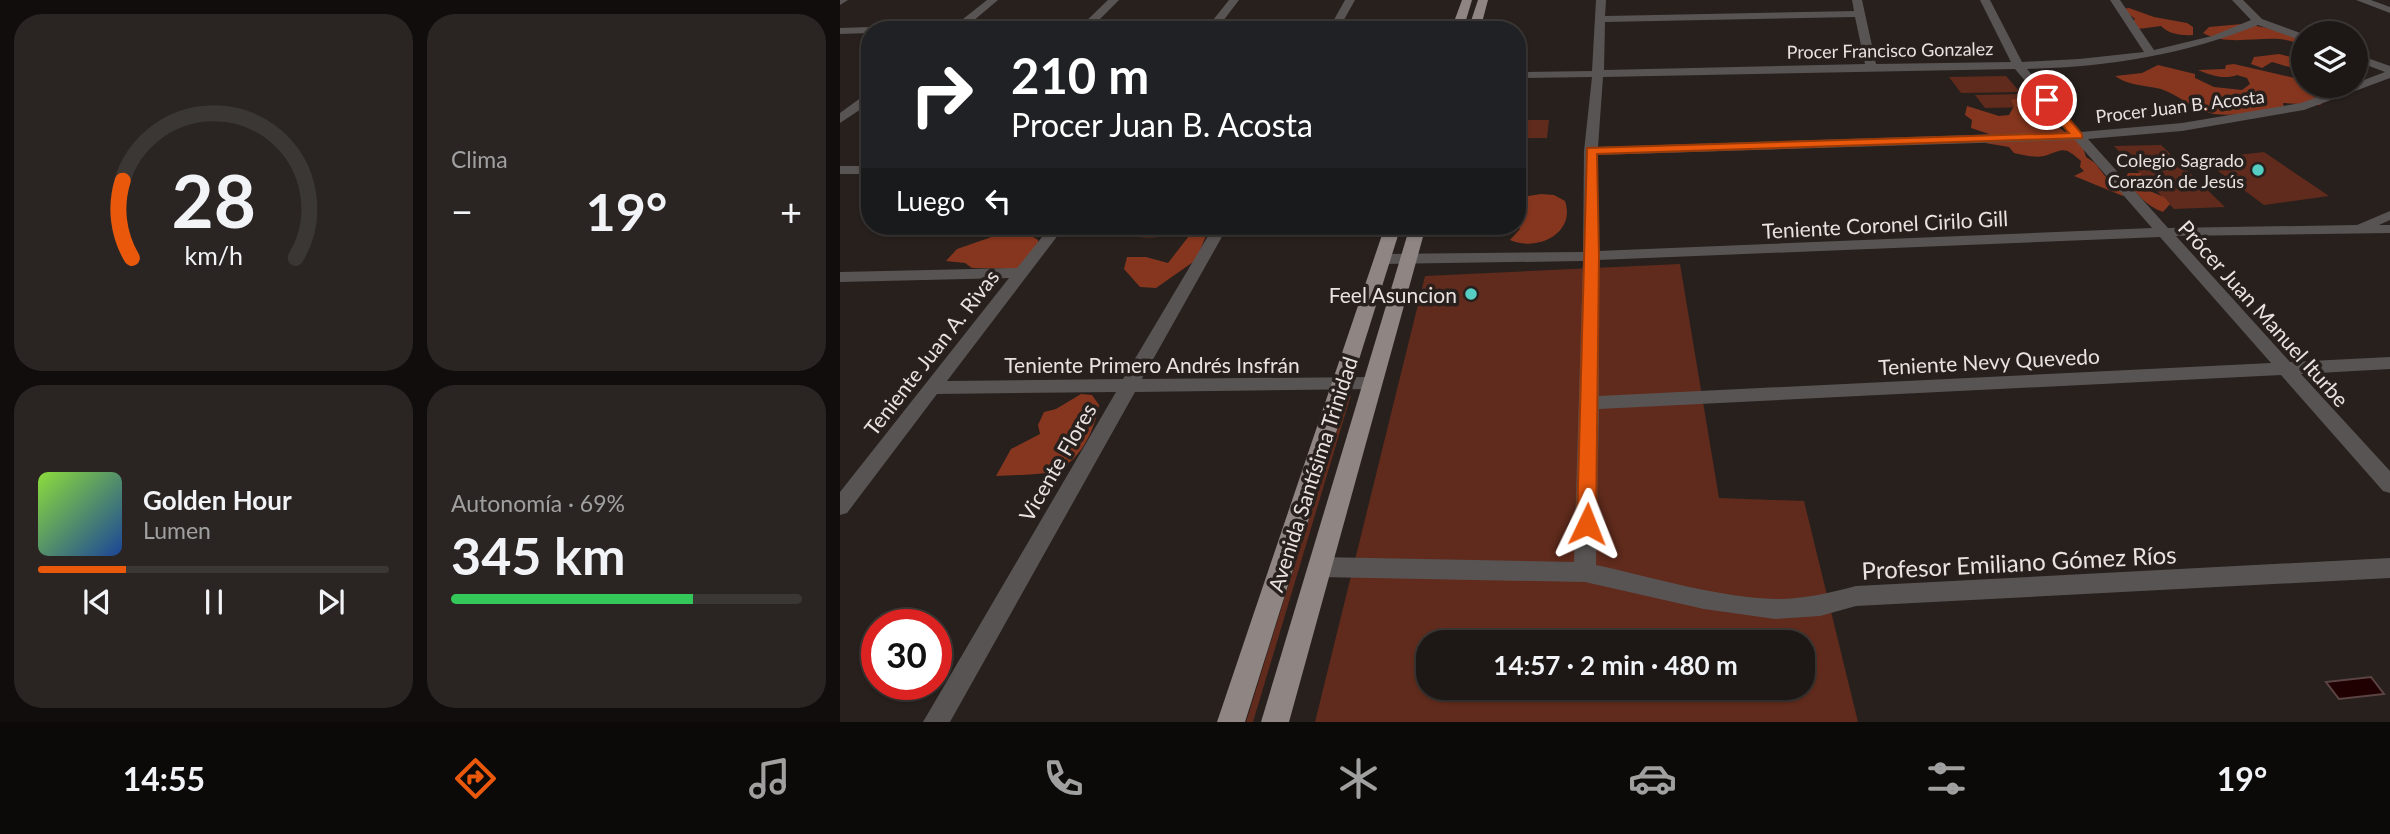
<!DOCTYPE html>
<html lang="es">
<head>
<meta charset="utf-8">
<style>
	:root { --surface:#1d1816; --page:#2a2523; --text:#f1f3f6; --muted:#a0a0a1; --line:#3b3735; --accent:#ea580c }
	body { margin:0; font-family:Lato,sans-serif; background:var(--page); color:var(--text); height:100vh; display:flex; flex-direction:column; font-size:26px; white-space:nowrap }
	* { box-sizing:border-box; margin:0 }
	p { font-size:23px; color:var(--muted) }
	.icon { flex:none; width:38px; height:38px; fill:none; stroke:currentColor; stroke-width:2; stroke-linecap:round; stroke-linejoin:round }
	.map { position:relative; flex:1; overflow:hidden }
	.panel { display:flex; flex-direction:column; gap:14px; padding:14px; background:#100d0c; width:840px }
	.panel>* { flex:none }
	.top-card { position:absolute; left:21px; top:21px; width:665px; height:214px; border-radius:28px; box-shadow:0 2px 5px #0004,0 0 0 2px var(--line); background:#202124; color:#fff; overflow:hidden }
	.tools { position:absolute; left:1451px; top:21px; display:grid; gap:14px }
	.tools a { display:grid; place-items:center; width:77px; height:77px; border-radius:50%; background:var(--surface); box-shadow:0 2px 5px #0004,0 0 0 2px var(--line); font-size:35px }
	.speed { position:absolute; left:21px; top:609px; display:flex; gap:14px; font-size:35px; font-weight:700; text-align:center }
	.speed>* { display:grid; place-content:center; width:91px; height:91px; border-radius:50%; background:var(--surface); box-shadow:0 2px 5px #0004,0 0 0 2px var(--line); line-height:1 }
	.speed .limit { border:10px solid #d22; background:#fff; color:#111 }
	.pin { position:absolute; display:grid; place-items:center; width:60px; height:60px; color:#fff; margin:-30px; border:4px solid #fff; border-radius:50%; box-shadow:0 2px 7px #0007 }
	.me { position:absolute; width:77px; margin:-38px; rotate:2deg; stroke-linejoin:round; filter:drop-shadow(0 0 5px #0008) }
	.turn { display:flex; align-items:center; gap:24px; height:147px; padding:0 35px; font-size:32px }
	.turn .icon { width:91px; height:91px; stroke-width:2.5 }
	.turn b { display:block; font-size:49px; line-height:60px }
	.then { display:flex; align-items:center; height:66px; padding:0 35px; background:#0003; gap:14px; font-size:26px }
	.big { font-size:52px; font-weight:700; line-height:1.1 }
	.panel .tile { flex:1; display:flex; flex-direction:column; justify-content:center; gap:10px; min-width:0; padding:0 24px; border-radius:28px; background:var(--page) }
	.panel .dial { align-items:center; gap:0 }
	.dial svg { height:182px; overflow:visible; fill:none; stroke:var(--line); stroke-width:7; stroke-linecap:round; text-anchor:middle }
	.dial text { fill:var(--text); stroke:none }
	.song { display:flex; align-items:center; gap:21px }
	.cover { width:84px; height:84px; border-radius:10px; background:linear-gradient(135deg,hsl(90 70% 55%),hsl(220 70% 35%)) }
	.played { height:7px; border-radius:4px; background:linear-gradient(90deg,var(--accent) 25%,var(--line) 25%) }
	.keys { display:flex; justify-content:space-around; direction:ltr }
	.heat { display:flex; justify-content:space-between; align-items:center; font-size:38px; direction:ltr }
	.charge { height:10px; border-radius:5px; background:linear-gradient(90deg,#34c759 69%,var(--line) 0) }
	.panel .tiles { flex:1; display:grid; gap:14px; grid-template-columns:repeat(2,1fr) }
	.trip { position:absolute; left:576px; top:630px; width:399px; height:70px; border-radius:28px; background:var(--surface); box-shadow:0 2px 5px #0004,0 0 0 2px var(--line); font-weight:700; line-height:70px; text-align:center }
	.menu { display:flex; height:112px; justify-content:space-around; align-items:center; background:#0c0a09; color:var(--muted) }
	.menu .icon { width:49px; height:49px }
	.menu .current { color:var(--accent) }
	.menu b { font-size:32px; color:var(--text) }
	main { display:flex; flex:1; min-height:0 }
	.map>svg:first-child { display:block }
	.green { fill:#602b1c; fill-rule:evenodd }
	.forest { fill:#86361e }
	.water { fill:#200000; stroke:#5c4444; stroke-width:2 }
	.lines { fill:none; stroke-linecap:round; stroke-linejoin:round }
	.minor { fill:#585453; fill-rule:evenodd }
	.primary { fill:#8f8684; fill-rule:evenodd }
	.route { fill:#ea580c; stroke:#983908; stroke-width:2 }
	.poi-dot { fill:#56cec3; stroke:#27201d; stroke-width:2.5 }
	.labels { text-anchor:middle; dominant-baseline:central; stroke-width:7; stroke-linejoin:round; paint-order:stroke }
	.far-street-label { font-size:18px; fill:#e8e2e1; stroke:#27201d }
	.far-poi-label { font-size:18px; fill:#e8e2e1; stroke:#27201d; text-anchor:end }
	.street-label { font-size:21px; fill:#e8e2e1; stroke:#27201d }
	.poi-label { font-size:21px; fill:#e8e2e1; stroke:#27201d; text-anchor:end }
	.near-street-label { font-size:24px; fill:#e8e2e1; stroke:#27201d }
</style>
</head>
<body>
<main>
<section class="panel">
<div class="tiles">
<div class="tile dial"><svg viewBox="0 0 100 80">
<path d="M14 69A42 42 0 1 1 86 69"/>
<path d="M14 69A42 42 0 0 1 10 35" stroke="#ea580c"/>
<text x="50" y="56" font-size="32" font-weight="700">28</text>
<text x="50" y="72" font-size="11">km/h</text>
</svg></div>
<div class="tile"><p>Clima</p>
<div class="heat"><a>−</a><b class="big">19°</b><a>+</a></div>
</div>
<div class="tile">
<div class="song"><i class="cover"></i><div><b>Golden Hour</b><p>Lumen</p></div></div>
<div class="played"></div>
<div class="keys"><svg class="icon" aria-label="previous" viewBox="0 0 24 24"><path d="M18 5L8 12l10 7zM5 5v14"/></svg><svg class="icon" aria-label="pause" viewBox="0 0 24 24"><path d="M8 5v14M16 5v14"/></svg><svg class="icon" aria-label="next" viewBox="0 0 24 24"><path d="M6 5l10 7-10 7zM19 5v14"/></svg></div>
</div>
<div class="tile"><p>Autonomía · 69%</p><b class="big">345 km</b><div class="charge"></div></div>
</div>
</section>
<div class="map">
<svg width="1550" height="722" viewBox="0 0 1550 722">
	<rect width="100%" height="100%" fill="#27201d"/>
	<g class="green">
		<path d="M1166,76L1180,92L1121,93L1109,77Z"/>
		<path d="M1186,94L1197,107L1145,108L1135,95Z"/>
		<path d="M677,120H709L707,138H677Z"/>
		<path d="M1321,145L1385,207L1334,209L1274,146Z"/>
		<path d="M1424,152L1489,196L1424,205L1362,159Z"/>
		<path d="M840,264L879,498L964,501L1018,722H475L585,276ZM588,642H962V688H588Z"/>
		<path d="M511,395L413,722H406L507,397Z"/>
	</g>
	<g class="forest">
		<path d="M1289,8L1314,17L1347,23L1353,27V35C1343,36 1328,34 1321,26L1298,29L1288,26L1295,19L1282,9Z"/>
		<path d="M1402,24C1423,26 1442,32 1463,34V46C1434,29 1394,50 1363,33L1369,27Z"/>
		<path d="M1439,54L1451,57L1463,54V71L1432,62L1422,68L1411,64L1414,57Z"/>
		<path d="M1394,64L1463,80V86H1482L1474,91L1484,101L1480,105L1443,103L1445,113C1421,110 1398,117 1374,114C1355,111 1339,95 1321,89C1305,85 1289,86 1275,76L1302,73L1318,65L1355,74V78L1374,87L1402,90L1410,84L1407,78L1397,75C1385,80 1369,75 1358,70L1385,69L1386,65Z"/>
		<path d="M1179,98C1192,99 1203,105 1211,116L1210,121L1242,144L1246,157L1255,163L1265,176L1285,189L1283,196L1234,176L1244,171L1240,167L1241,161C1223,145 1224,150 1204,156C1196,158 1182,155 1174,153L1169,147L1145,143L1158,137L1131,128L1132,120L1125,115L1127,106L1159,116L1169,115L1174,106L1171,100Z"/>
		<path d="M1288,173H1301L1305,189L1324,197L1330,204L1323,212C1306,206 1295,193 1286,178Z"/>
		<path d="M701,194L714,195L725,201C736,233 698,252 670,240L680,229L677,225V198Z"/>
		<path d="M303,226H370L356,260L316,288L300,287L284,269L287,257H306L328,263L349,236C332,233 317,239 299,237Z"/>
		<path d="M166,232L188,234L198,240L200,255L179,269L132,268L125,263L106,261L117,249Z"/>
		<path d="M241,394L252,395L259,405C255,430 239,465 211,472C197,475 171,475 156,476L171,449L200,434L198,425L204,412L216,409Z"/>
	</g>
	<path class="water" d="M1531,677L1544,694L1499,699L1486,682Z"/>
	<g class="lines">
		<g class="minor">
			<path d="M0,0H8L0,5Z"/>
			<path d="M147,0H158L126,27L241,26L268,0H279L253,26L369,25L389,0H399L380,25H491L505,0H515L501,25L635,24L640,27L636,30H72L77,27H113Z"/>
			<path d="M756,0H766L765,16L1014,11L1012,0H1022L1036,64L1171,62L1140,0H1150L1182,62L1239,59L1304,52L1270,0H1280L1314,50L1372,36L1411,20L1392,0H1403L1422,19L1463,34V41L1418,25C1344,55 1267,67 1187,69L1241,132L1342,123L1461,103L1508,86H1516V83L1545,72L1516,61V54L1550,66V78L1464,110L1342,131L1248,139L1328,228L1517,225L1550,211V220L1539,225H1550V233L1336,236L1450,362L1550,357V369L1461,374L1550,471V493L1543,491L1441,375L759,409L756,565C811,577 881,598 936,599C964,599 990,593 1016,586L1550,558V578L1016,606L980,616L935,619L864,609L745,582L479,577L471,574L468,567L471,560L479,557L734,562L743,261L542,264L534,259L542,254L743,252L744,151L752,77L677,78V72L752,71ZM1015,17L1025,64L764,70L765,22ZM1175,69L1228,132L758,147L763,77ZM1235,140L1312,228L758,251V155ZM1320,237L1431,363L759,396L758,260Z"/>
			<path d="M1516,0H1531L1550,7V13Z"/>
			<path d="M0,28L30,27L35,30H30V33L0,34Z"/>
			<path d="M26,94H30V103L0,123V113Z"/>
			<rect x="0" y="166" width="30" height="8"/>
			<path d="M211,226H225L107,381L283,379L374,226H388L302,379L532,377L538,378L541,383L538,388L532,389L295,392L110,722H83L276,392L97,394L7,513L0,515V492L169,278L0,282V272L177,268Z"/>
		</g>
		<g class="primary">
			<path d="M622,0H632L623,30H611Z"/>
			<path d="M638,0H648L640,30H628Z"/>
			<path d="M545,226H561L405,722H377Z"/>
			<path d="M570,226H586L449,722H421Z"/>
		</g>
	</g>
	<path class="route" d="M1203,98H1211L1242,134V138L757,154L759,256L756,524L753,529L747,532L740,529L737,524L747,148L1229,133L1203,102Z"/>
	<g class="poi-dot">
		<circle cx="1418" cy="170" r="7"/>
		<circle cx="631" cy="294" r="7"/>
	</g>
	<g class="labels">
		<g class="far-street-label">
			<text transform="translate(1050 50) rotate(-1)">Procer Francisco Gonzalez</text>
			<text transform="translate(1340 106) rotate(-7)">Procer Juan B. Acosta</text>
		</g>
		<g class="far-poi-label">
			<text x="1404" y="160">Colegio Sagrado<tspan x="1404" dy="21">Corazón de Jesús</tspan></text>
		</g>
		<g class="street-label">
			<text transform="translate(1045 224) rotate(-3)">Teniente Coronel Cirilo Gill</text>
			<text transform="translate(1424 313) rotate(48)">Prócer Juan Manuel Iturbe</text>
			<text transform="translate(91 352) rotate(-52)">Teniente Juan A. Rivas</text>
			<text transform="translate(1149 361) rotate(-3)">Teniente Nevy Quevedo</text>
			<text x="312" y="364">Teniente Primero Andrés Insfrán</text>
			<text transform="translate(217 462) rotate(-60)">Vicente Flores</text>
			<text transform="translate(472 474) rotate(-72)">Avenida Santísima Trinidad</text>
		</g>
		<g class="poi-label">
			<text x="617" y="294">Feel Asuncion</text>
		</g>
		<g class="near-street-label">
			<text transform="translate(1179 562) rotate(-3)">Profesor Emiliano Gómez Ríos</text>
		</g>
	</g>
</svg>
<div class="tools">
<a><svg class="icon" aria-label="layers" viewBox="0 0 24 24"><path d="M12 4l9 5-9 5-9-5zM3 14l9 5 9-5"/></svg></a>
</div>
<div class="speed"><div class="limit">30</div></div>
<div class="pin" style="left:1207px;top:100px;background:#d93025"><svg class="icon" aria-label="arrive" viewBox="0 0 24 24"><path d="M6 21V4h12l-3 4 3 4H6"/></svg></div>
<svg class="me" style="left:747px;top:524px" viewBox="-20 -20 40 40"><path d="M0-17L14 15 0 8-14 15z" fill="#ea580c" stroke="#fff" stroke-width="4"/></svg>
<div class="trip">14:57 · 2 min · 480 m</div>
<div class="top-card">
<div class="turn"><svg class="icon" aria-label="right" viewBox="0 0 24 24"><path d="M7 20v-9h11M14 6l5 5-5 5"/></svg><div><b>210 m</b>Procer Juan B. Acosta</div></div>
<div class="then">Luego<svg class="icon" aria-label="left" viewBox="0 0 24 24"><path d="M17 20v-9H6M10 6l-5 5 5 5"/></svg></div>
</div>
</div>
</main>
<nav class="menu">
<b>14:55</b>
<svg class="icon current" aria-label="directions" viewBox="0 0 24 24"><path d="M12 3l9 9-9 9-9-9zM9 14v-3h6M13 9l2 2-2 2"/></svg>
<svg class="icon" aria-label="music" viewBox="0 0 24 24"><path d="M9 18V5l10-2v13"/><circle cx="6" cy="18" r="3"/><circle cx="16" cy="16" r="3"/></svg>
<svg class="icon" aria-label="phone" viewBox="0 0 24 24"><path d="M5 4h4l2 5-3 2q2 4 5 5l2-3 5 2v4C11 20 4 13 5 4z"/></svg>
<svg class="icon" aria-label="climate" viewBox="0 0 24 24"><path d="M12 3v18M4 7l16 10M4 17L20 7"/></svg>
<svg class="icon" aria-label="car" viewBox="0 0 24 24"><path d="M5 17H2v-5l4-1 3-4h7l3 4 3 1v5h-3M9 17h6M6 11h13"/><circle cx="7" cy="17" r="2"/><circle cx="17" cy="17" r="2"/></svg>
<svg class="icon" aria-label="filters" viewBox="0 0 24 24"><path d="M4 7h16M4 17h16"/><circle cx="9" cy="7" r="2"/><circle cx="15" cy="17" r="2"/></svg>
<b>19°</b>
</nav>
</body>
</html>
